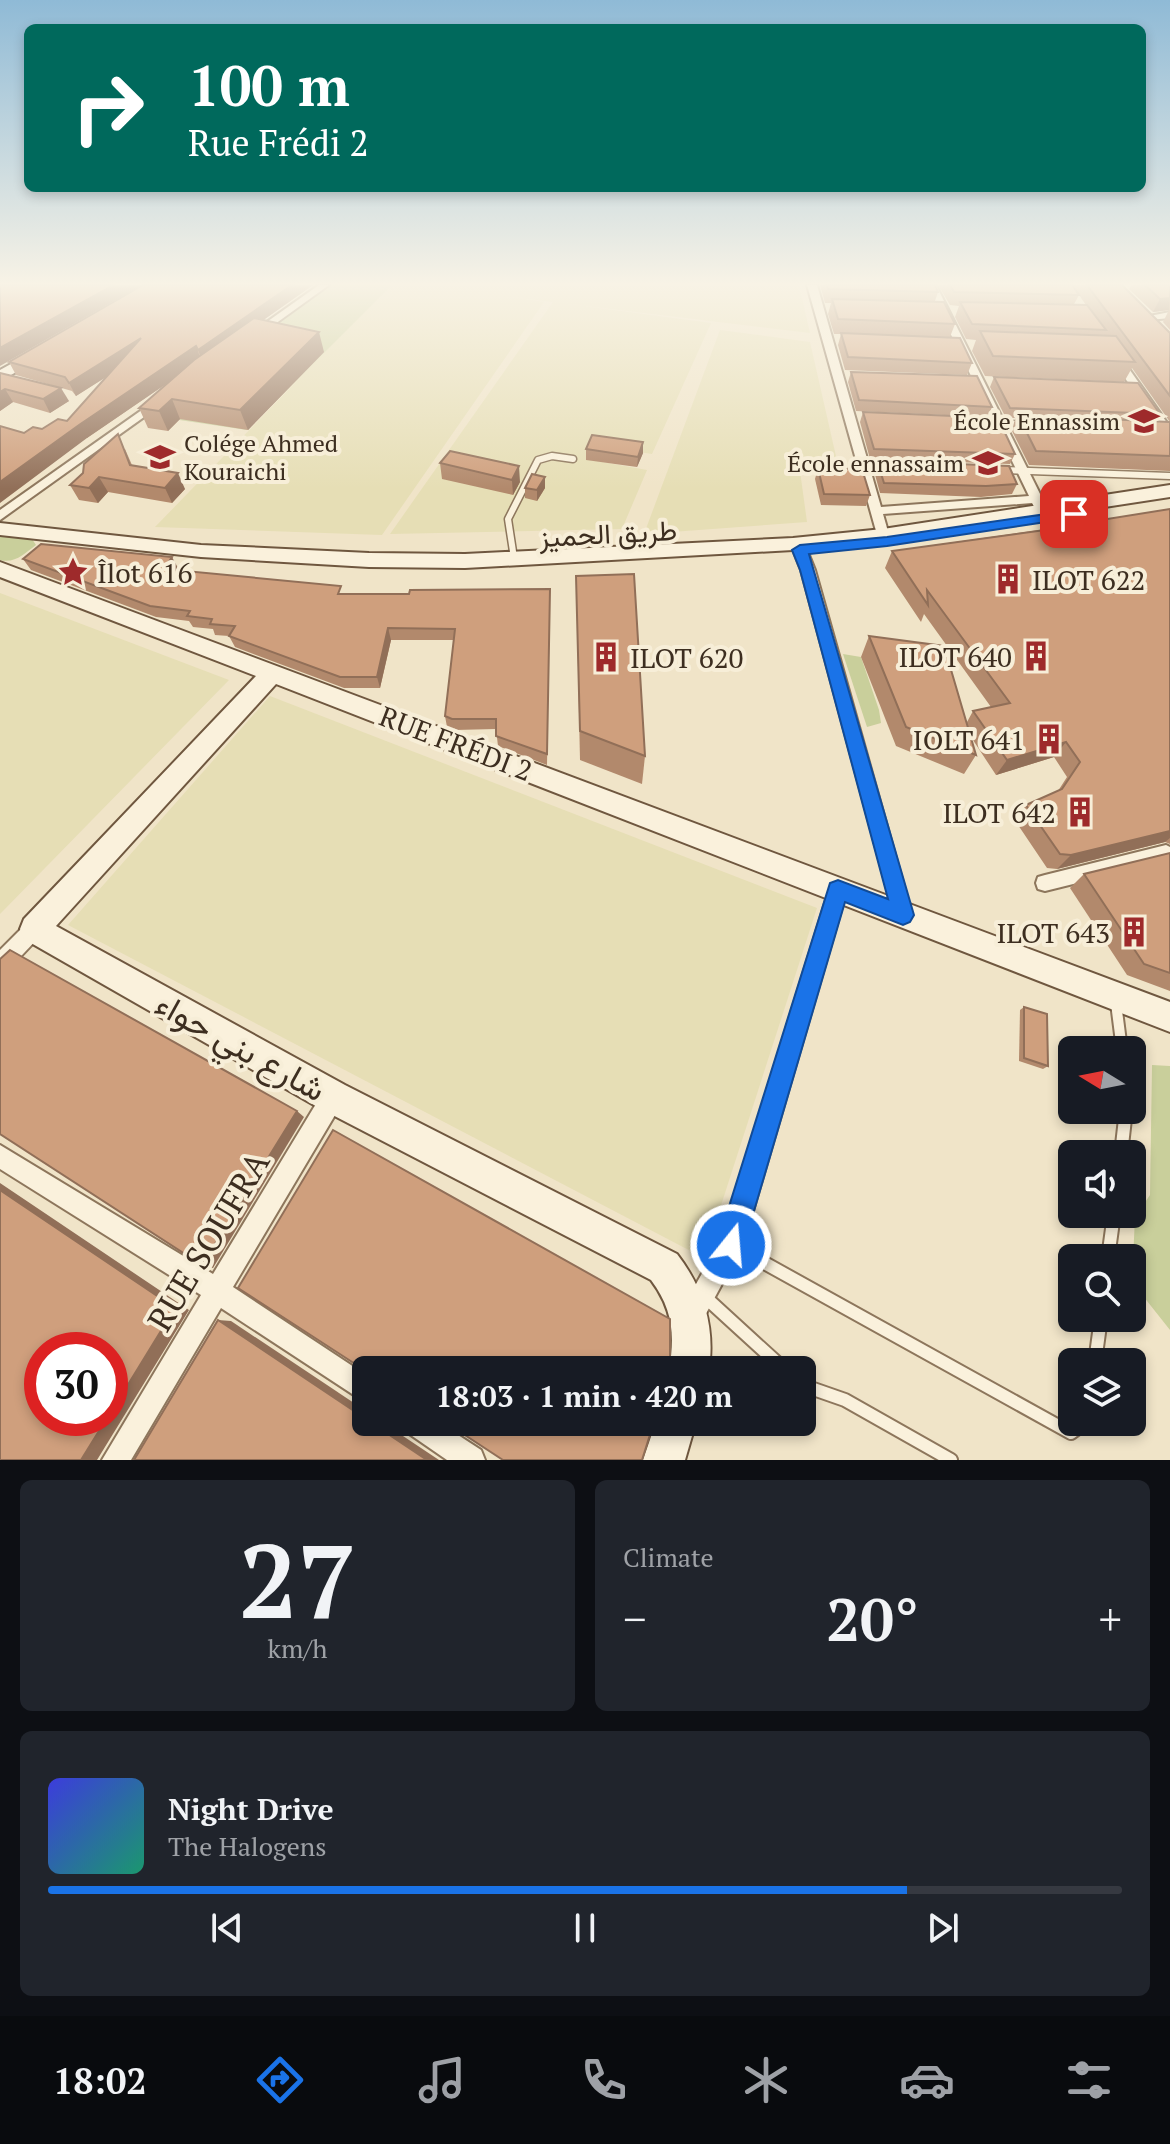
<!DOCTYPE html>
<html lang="en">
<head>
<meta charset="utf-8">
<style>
	:root { --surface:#171b24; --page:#20242c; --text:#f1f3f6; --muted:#9ea1a6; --line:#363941; --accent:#1a73e8 }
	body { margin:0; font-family:"PT Serif",Vazirmatn,serif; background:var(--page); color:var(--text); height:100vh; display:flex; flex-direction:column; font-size:30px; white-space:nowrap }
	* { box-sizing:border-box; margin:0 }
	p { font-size:26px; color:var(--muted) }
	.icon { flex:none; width:44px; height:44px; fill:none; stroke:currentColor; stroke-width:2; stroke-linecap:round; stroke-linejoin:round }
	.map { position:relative; height:1460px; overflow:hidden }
	.side { display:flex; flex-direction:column; gap:20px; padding:20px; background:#0d0f14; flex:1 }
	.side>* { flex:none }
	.banner { position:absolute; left:24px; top:24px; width:1122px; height:168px; border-radius:12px; box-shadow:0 4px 12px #0003; background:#00695c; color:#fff; overflow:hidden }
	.needle { width:52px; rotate:280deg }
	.fabs { position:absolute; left:1058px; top:1036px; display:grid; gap:16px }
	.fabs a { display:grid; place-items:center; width:88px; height:88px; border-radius:12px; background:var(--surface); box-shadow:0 4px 12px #0003; font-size:40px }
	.speed { position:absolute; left:24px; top:1332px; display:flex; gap:16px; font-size:40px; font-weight:700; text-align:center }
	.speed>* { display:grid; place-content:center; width:104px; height:104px; border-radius:50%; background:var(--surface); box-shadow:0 4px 12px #0003; line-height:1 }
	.speed .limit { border:12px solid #d22; background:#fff; color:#111 }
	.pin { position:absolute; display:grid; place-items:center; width:68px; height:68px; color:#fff; margin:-34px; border-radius:16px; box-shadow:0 4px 12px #0006 }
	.me { position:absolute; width:88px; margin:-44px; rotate:17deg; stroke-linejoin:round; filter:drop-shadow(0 0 6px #0008) }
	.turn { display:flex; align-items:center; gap:28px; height:168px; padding:0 32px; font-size:36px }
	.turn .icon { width:104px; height:104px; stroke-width:2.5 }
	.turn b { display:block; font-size:56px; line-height:68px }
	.big { font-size:60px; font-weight:700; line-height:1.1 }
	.side .tile { flex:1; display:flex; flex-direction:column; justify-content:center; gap:12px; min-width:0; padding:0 28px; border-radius:12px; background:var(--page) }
	.side .dial { align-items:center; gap:0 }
	.dial b { font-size:104px; line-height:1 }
	.song { display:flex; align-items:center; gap:24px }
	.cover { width:96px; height:96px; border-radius:12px; background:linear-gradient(135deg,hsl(240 70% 55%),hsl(160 70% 35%)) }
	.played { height:8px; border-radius:4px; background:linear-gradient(90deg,var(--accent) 80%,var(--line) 80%) }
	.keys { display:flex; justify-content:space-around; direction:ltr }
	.heat { display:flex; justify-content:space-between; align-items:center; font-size:44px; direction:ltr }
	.side .tiles { flex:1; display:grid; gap:20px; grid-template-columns:1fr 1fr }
	.tile:last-child { grid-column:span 2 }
	.trip { position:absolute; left:352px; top:1356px; width:464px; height:80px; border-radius:12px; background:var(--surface); box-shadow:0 4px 12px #0003; font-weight:700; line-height:80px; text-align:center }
	.tabs { display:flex; height:128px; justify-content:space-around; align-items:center; background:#090b0e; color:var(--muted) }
	.tabs .icon { width:56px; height:56px }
	.tabs .on { color:var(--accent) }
	.tabs b { font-size:36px; color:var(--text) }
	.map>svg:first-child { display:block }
	.farmland { fill:#e6deb5 }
	.green { fill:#c9cf9b }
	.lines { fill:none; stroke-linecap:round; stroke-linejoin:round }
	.lane-far3-casing { stroke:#8d765c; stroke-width:8 }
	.lane-far2-casing { stroke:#8d765c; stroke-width:9 }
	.lane-far1-casing { stroke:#8d765c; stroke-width:14 }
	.lane-casing { stroke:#8d765c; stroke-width:16 }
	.street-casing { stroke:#8d765c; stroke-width:4 }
	.secondary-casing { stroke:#6f573f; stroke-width:4 }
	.lane-far3 { stroke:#faf1dc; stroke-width:5 }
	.lane-far2 { stroke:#faf1dc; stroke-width:6 }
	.lane-far1 { stroke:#faf1dc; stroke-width:10 }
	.lane { stroke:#faf1dc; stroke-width:12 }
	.street { fill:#faf1dc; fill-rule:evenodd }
	.secondary { fill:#faf1dc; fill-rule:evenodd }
	.wall { fill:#b2896c; fill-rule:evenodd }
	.shaded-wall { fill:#916f58 }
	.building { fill:#cf9f7d; stroke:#916f58; stroke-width:2 }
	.route { fill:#1a73e8; stroke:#114b97; stroke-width:2 }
	.labels { text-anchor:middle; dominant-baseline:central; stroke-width:8; stroke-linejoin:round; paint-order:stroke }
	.far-poi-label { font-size:24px; fill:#3d2e20; stroke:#f7eed8; text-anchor:end }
	.street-label { font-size:28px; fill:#3d2e20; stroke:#f7eed8 }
	.poi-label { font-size:28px; fill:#3d2e20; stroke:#f7eed8; text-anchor:end }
	.near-street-label { font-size:34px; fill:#3d2e20; stroke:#f7eed8 }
</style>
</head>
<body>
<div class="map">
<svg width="1170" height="1460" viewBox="0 0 1170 1460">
	<rect width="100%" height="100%" fill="#f0e4c8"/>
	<g class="farmland">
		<path d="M390,285H799L810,333L561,303L711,323L652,454L593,445L586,459L647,470L622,529L390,534L553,302L511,297L544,302L382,535L155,527Z"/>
		<path d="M720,330L810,342L838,465L800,471L807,522L644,534Z"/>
		<path d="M0,593L229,680L0,914Z"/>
		<path d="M270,696L817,908L704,1258L68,925Z"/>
	</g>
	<g class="green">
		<path d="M331,285H392L247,430L152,416Z"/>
		<path d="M0,534L32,539L36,545C25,553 15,564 0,560Z"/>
		<path d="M843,654L861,657L879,710L881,723L867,727Z"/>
		<path d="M1152,1065L1170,1066V1330L1132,1282L1135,1217L1150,1195Z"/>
	</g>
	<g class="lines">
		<g class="lane-far3-casing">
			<path id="lane-far3" d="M994,423L1024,424"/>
		</g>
		<g class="lane-far2-casing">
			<g id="lane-far2">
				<path d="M1002,470L1170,476"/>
				<path d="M514,558L508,519L538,460L552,456L573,459"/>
			</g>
		</g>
		<g class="lane-far1-casing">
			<path id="lane-far1" d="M1116,1003L1122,1050"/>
		</g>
		<g class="lane-casing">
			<g id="lane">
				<path d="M1121,1154L1126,1110"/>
				<path d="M732,1245L1071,1433L1086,1422"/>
				<path d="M1108,1258L1114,1214"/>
				<path d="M704,1296L785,1370"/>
				<path d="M1095,1362L1101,1318"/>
				<path d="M802,1385L845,1400L951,1460"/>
			</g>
		</g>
		<g class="street-casing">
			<g id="street">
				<path d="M319,285H329L257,337H251V333Z"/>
				<path d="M807,285H817L881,507L1029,496L927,285H936L1049,512L1047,515H1039L1032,503L883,514L889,535L888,538H878Z"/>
				<path d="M1170,312V318L1149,320L1144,317Z"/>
				<path d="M1112,356H1120L1170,427V438L1166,437L1111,358Z"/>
				<path d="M156,400L165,402L0,520V510Z"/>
				<path d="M800,546L807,550L815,570L912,915L910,921L903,924L896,921L894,915L801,570L793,550Z"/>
				<path d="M1166,845L1170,847V859L1166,861L1045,891L1038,889L1036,883L1038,877L1045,875Z"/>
				<path d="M838,882L845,884L847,890L743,1245L701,1323L692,1327L683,1323L679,1314L721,1240L829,890L831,884Z"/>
				<path d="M34,920L41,923L44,929L41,935L7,971L0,974V950L27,923Z"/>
				<path d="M333,1086L341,1089L344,1097L341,1105L233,1287L366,1375V1403L221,1308L131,1460H102L201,1295L0,1169V1145L213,1274L325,1089Z"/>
				<path d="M401,1422H438L481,1450L485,1460H447L405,1431Z"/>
			</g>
		</g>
		<g class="secondary-casing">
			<g id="secondary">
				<path d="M40,348L45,350V356L0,381V370Z"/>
				<path d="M1170,485V497L883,541L793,550L465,568L369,567L201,557L0,535V523L201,545L369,553L465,554L793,538L883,529Z"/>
				<path d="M0,562L1170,1002V1032L276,684L56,926L345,1085L677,1254C704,1289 715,1326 709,1370H669C675,1335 673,1309 651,1280L321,1109L24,939L20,929L24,919L256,676L0,577Z"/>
				<path d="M656,1422H696L685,1460H643Z"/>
			</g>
		</g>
		<use href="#lane-far3" class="lane-far3"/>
		<use href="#lane-far2" class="lane-far2"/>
		<use href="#lane-far1" class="lane-far1"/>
		<use href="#lane" class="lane"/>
		<use href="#street" class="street"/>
		<use href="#secondary" class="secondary"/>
	</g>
	<g class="wall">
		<path d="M313,285L263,320L324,352L248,430L180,419L168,431L148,428L139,408L169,382L87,438L24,433L42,429L67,421L106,377L76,396L72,391L16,375L9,362Z"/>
		<path d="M820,285H935L938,292L935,301L955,324L950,337L972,363L967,375L845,370L838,345L841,334H834L828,314L831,303H825Z"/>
		<path d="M938,285H1122L1170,333V422L1132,368L1124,382L985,376L972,351L976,340L966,339L955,317L959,306L950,305ZM1079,295L1086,305L1074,304Z"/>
		<path d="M1132,285H1170V330L1163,322L1169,310L1153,312L1129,289Z"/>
		<path d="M851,372L992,407L988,417L856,411L848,382Z"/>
		<path d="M0,373L69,401L50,413L13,402L0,411Z"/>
		<path d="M994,377L1160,414L1155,422H1170V471L1029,465L1011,429L1016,418H1006L990,387Z"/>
		<path d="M863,412L1015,454L1010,464L870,459L860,422Z"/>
		<path d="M125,449L132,465L185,489L172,503L108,492L98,503L79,500L70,485Z"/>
		<path d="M586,449L643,453L637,467L586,460Z"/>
		<path d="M877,461L1017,484L1012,494L981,497L880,493L874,471Z"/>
		<path d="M440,463L520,482L513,495L442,479Z"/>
		<path d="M818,468L870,495L866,506L821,505L815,479Z"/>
		<path d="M525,488H545L537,501L525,498Z"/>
		<path d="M1170,509V844L1165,842L1057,869L1047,868L1014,819L1026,805L1058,791L1067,777L1054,757L996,775L971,737L976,755L964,774L896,746L861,657L869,636L967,722L973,711L991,707L924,614L921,622L885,568L892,551L1060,527L1066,517L1095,521Z"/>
		<path d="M23,559L178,568L177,570L343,594L550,600L547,765L498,746L496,729L455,730L447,727L445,716L454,640H391L380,688H344L235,647L229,636L215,635L213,629L193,627L189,621L156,617L31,570Z"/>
		<path d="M576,576L645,756L642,784L580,760Z"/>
		<path d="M1170,853V991L1127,975L1070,888L1084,874Z"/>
		<path d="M1024,1007L1048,1066L1043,1069L1019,1061L1020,1010Z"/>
	</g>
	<g class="shaded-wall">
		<path d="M114,285H142L0,366V348Z"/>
		<path d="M292,285H313L203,363L198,350Z"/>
		<path d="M1170,298L1169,310L1153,312L1160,299Z"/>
		<path d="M319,332L324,352L248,430L240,410Z"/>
		<path d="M141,338L147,351L76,396L69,383Z"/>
		<path d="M196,346L201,360L87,438L0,503V482L79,425Z"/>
		<path d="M61,388L69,401L50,413L43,399Z"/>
		<path d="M5,389L13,402L0,411V392Z"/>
		<path d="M172,399L180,419L168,431L159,411Z"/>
		<path d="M643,442V453L637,467L638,457Z"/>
		<path d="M519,466L520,482L513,495L512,480Z"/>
		<path d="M178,473L185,489L172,503L165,488Z"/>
		<path d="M99,477L108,492L98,503L89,488Z"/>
		<path d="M545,477V488L537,501V490Z"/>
		<path d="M172,557L178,568L170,580L164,569Z"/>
		<path d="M388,628L391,640L380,688L377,677Z"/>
		<path d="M1066,742L1054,757L996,775L1007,760Z"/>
		<path d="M1170,831V838L1165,842L1057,869L1071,855Z"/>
		<path d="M297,1111L304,1117L213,1268L202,1265Z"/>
		<path d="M0,1183L189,1310L97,1460H81L107,1418H110V1414L0,1190Z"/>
		<path d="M218,1320L231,1321L366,1411V1419Z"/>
		<path d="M370,1422H382L439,1460H427Z"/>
	</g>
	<g class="building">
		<path d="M0,285H114L0,348Z"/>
		<path d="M143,285H292L198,350L196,346L79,425L0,482V426L24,433L33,427L42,429L58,419L67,421L141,338L69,383L65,377L9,362Z"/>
		<path d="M827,285H935L938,292L828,289Z"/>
		<path d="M950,285H1072L1079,295L954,292Z"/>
		<path d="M1087,285H1122L1170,333V396Z"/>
		<path d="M1145,285H1170V298L1160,299Z"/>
		<path d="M832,299L944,302L955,324L838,319Z"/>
		<path d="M960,302L1087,305L1106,330L972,324Z"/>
		<path d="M254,318L319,332L240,410L172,399L159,411L139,408L194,360Z"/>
		<path d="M980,331L1116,336L1135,362L993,356Z"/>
		<path d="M841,333L960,338L972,363L848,357Z"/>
		<path d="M851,372L977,376L992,407L859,400Z"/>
		<path d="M0,373L61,388L43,399L5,389L0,392Z"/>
		<path d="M994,377L1138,383L1160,414L1010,408Z"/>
		<path d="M863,412L998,418L1015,454L874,449Z"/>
		<path d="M1018,415L1170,422V456L1036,451Z"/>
		<path d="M118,434L130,465L178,473L165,488L99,477L89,488L70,485L83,473L84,464Z"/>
		<path d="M592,435L643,442L638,457L586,449Z"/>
		<path d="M450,451L519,466L512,480L440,463Z"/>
		<path d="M877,461L1009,466L1017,484L986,486L884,483Z"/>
		<path d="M818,468L862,469L870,495L824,494Z"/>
		<path d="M532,474L545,477L537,490L525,488Z"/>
		<path d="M1170,509V831L1071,855L1060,854L1026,805L1062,789L1080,762L1066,742L1007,760L973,711L1010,703L927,590L928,605L892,551L1074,526L1066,517L1088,514L1095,521Z"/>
		<path d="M41,544L172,557L164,569L341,586L338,594H409L410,590L550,589L547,754L496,736V719H452L445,716L455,629L388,628L377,677H340L229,636L235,626L210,624L212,619L187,616L190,611L150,606L23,559Z"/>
		<path d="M634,574L645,756L580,731L576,576Z"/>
		<path d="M869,636L944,646L976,755L906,727Z"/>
		<path d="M1170,853V973L1144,964L1084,874Z"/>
		<path d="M10,950L297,1111L202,1265L0,1134V959Z"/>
		<path d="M1024,1007L1047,1014L1048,1066L1024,1058Z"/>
		<path d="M333,1130L670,1319V1370L366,1371L238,1288Z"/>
		<path d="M0,1190L175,1308L110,1414V1350H42V1418H107L81,1460H0Z"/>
		<path d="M218,1320L366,1419V1422H370L427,1460H134Z"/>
		<path d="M445,1422H654L642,1460H503Z"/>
	</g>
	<linearGradient id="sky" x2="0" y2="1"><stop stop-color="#8fbad6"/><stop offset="0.58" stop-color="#f8f3e6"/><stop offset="1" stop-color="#f8f3e6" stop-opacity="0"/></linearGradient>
	<rect width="1170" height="489" fill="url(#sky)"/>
	<path class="route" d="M1074,510L1082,514L1079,517L887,546L809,554L914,915L910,922L903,925L845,902L744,1245L740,1254L731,1258L721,1254L717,1245L830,883L838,880L888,899L800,570L792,550L800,545L887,537Z"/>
	<defs>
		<g id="school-bare" transform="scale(2.4)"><path d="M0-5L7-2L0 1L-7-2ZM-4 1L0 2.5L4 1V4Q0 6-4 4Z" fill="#9e2a2b" stroke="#f7eed8" stroke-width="2.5" paint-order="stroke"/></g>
		<g id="university-bare" transform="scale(2.4)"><path d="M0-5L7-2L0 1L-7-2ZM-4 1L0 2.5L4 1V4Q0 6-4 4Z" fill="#9e2a2b" stroke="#f7eed8" stroke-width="2.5" paint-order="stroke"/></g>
		<g id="sight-bare" transform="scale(2.4)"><path d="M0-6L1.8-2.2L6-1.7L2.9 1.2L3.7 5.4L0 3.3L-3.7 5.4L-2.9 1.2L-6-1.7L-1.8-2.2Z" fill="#9e2a2b" stroke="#f7eed8" stroke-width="2.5" paint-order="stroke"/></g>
		<g id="building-bare" transform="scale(2.4)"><path d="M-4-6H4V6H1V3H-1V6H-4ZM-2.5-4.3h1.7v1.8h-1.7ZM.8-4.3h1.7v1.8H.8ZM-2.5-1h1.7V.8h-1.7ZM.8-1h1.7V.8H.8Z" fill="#9e2a2b" stroke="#f7eed8" stroke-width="2.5" paint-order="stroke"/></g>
	</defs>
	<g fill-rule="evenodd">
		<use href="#school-bare" x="1144" y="421"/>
		<use href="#school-bare" x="160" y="457"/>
		<use href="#university-bare" x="988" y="463"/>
		<use href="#sight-bare" x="73" y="572"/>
		<use href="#building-bare" x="1008" y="579"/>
		<use href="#building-bare" x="1036" y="656"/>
		<use href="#building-bare" x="606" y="657"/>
		<use href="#building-bare" x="1049" y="739"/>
		<use href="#building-bare" x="1080" y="812"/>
		<use href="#building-bare" x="1134" y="932"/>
	</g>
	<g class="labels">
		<g class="far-poi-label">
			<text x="1120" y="421">École Ennassim</text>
			<text x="184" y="443" text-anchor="start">Colége Ahmed<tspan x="184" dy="28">Kouraichi</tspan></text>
			<text x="964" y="463">École ennassaim</text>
		</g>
		<g class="street-label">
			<text transform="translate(608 533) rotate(-3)">طريق الحميز</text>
			<text transform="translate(456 743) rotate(21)">RUE FRÉDI 2</text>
		</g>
		<g class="poi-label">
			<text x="97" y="572" text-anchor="start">Îlot 616</text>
			<text x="1032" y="579" text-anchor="start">ILOT 622</text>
			<text x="1012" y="656">ILOT 640</text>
			<text x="630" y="657" text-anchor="start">ILOT 620</text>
			<text x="1025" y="739">IOLT 641</text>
			<text x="1056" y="812">ILOT 642</text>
			<text x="1110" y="932">ILOT 643</text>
		</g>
		<g class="near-street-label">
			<text transform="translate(241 1046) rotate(29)">شارع بني حواء</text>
			<text transform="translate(208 1241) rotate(-59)">RUE SOUFRA</text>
		</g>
	</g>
</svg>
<div class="fabs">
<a><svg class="needle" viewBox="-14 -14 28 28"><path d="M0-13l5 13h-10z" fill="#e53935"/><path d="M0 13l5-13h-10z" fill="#9ea1a6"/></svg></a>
<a><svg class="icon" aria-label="sound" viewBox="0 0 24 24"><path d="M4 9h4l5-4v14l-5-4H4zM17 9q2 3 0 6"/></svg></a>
<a><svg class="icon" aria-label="search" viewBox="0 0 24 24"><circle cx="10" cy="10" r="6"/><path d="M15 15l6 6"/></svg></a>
<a><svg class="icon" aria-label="layers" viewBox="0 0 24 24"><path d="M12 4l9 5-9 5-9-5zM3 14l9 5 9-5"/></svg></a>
</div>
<div class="speed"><div class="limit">30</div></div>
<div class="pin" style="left:1074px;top:514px;background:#d93025"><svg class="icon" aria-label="arrive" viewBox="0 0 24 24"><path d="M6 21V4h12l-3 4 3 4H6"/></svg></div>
<svg class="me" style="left:731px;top:1245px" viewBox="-20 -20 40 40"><circle r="17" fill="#1a73e8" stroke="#fff" stroke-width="3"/><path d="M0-11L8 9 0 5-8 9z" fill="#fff"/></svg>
<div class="trip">18:03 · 1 min · 420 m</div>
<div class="banner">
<div class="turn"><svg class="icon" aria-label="right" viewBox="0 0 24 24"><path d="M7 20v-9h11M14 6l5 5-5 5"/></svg><div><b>100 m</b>Rue Frédi 2</div></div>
</div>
</div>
<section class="side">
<div class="tiles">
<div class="tile dial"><b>27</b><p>km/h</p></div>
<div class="tile"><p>Climate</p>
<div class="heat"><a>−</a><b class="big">20°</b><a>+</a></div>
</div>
<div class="tile">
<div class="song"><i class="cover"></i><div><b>Night Drive</b><p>The Halogens</p></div></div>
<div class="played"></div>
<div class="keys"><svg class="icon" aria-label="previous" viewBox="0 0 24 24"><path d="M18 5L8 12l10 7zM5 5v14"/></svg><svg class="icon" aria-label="pause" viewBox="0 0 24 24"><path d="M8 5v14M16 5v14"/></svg><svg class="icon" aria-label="next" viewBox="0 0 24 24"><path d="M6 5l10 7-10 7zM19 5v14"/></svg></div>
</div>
</div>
</section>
<nav class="tabs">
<b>18:02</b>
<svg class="icon on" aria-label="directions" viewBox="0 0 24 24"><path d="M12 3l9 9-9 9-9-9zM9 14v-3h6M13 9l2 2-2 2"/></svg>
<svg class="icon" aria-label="music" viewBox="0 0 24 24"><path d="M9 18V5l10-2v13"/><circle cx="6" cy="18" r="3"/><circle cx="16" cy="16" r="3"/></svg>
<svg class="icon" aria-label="phone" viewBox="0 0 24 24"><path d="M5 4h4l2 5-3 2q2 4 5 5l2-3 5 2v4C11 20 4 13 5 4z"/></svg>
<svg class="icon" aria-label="climate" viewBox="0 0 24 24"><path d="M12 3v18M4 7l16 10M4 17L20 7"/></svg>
<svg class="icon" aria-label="car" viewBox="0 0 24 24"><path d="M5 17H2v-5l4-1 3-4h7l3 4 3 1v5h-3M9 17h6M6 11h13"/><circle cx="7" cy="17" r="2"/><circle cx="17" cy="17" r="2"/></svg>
<svg class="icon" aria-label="filters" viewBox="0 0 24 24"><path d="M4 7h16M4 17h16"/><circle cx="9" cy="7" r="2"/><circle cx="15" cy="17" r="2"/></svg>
</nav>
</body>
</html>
